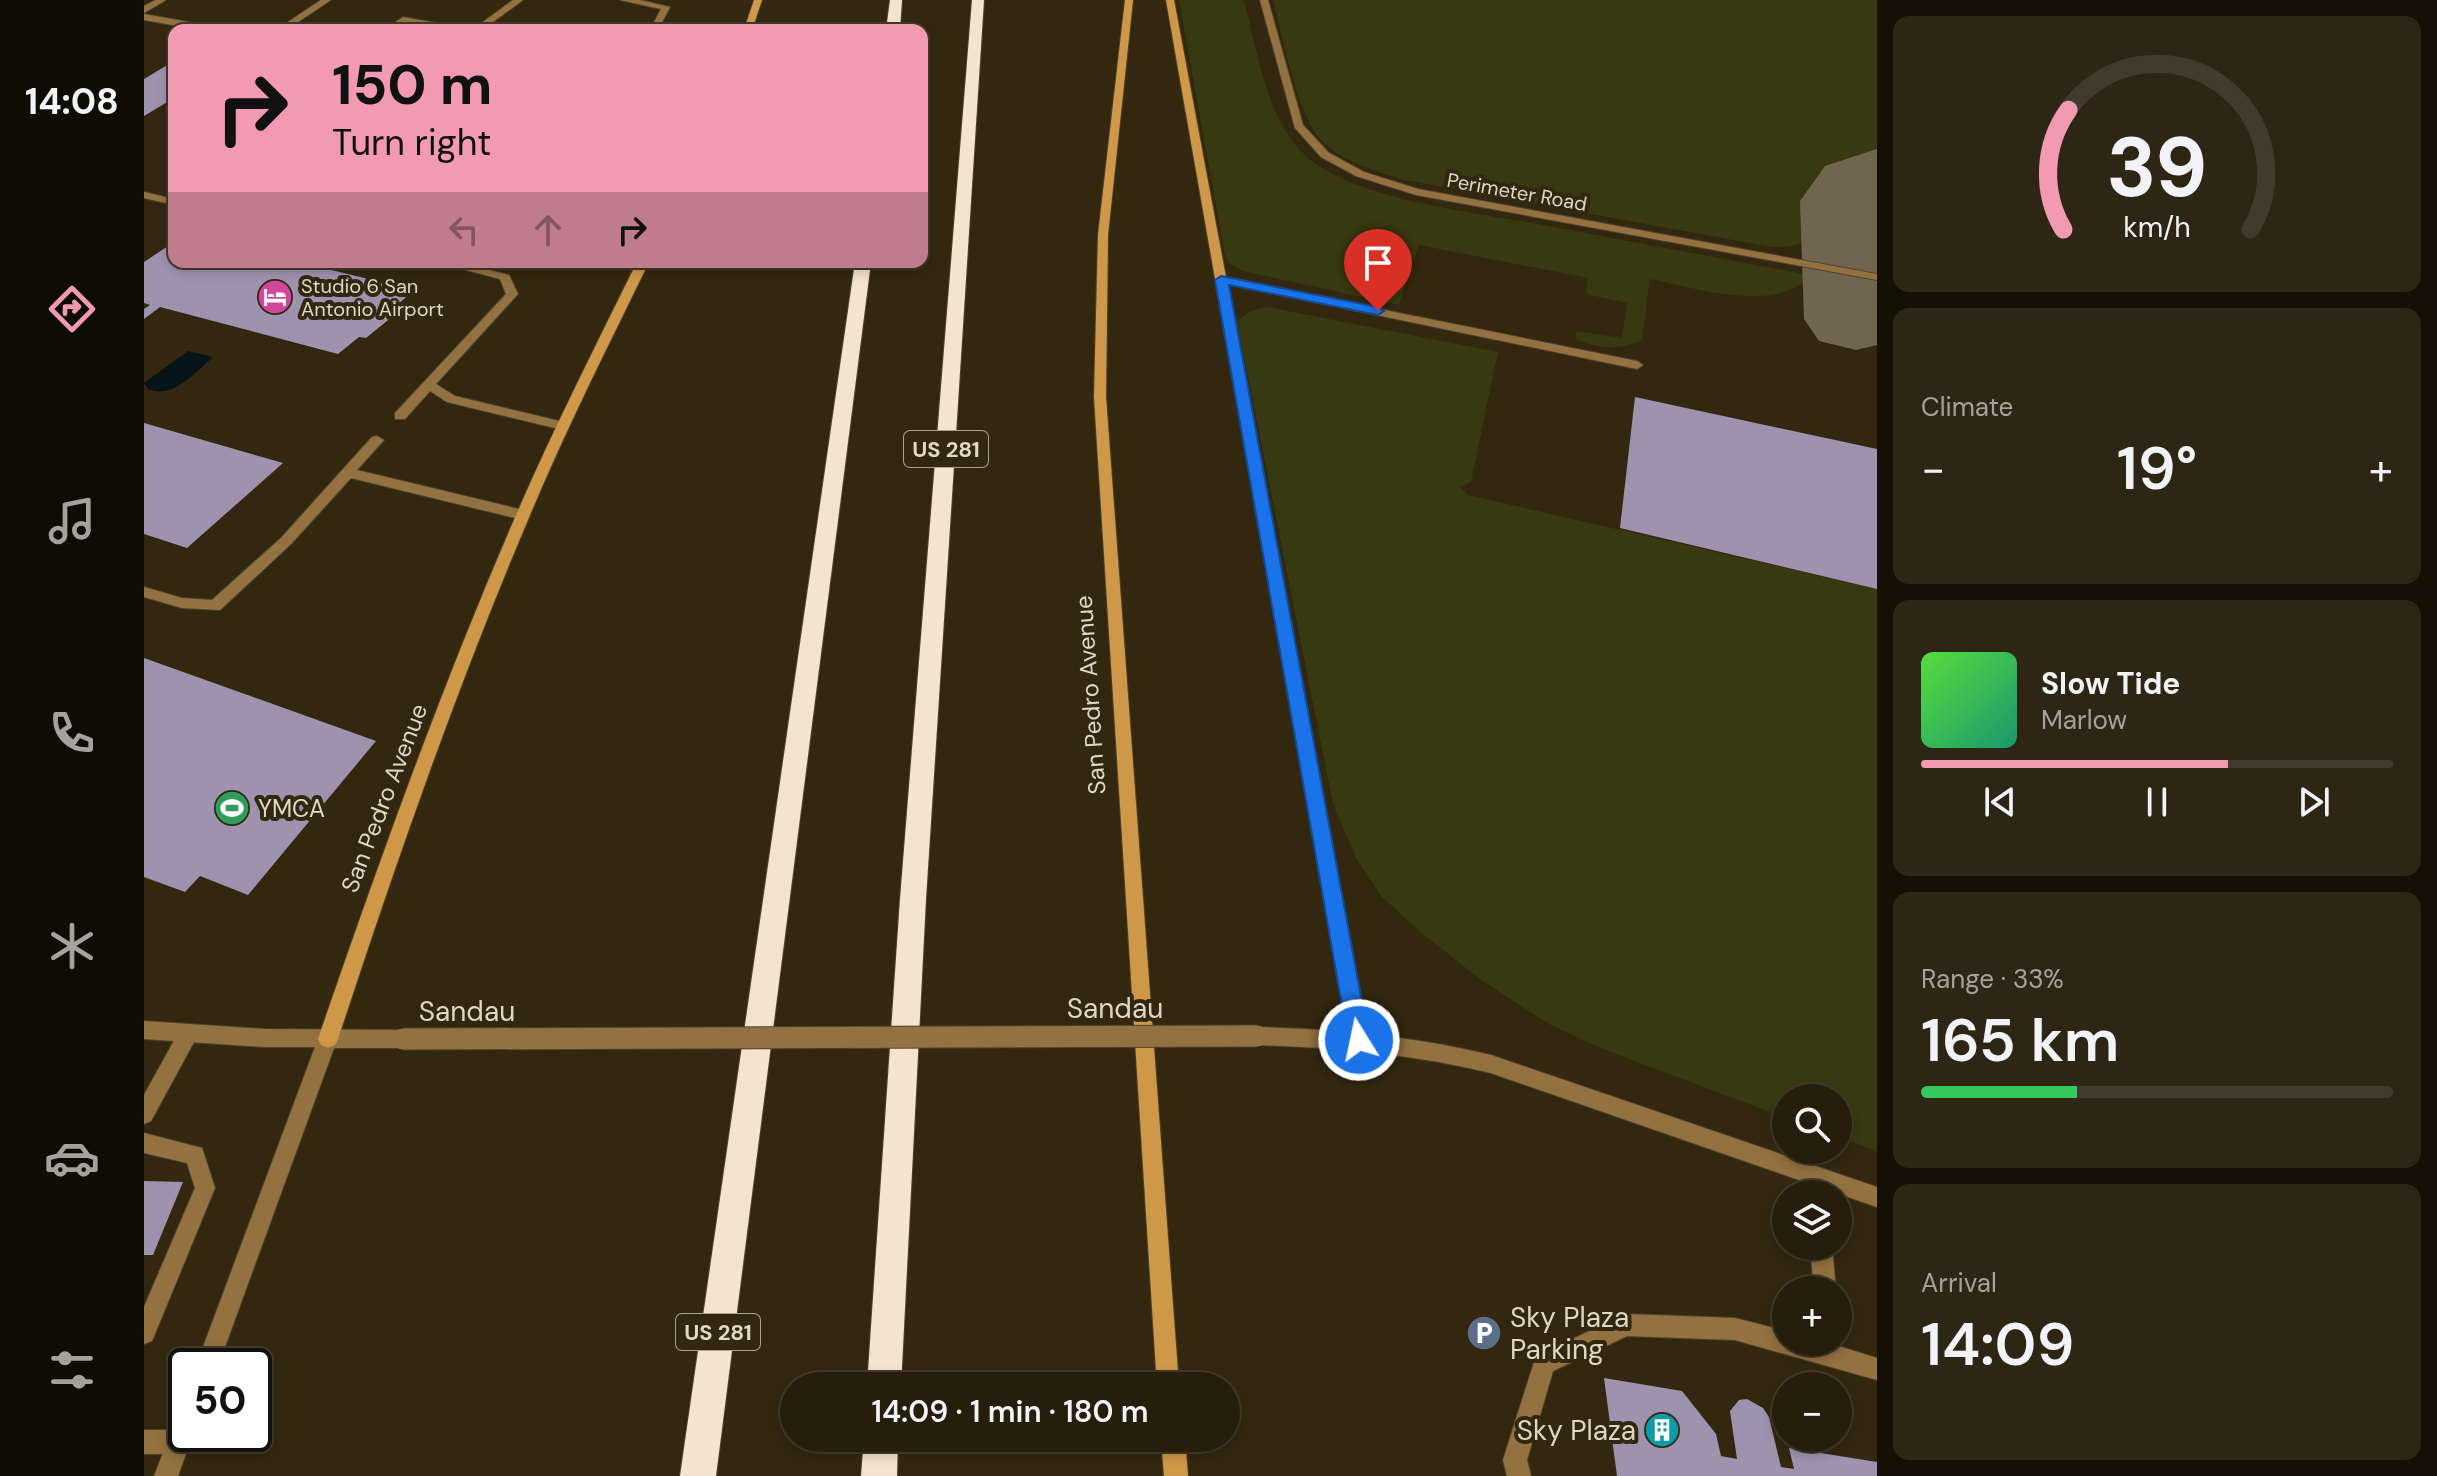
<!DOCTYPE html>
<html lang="en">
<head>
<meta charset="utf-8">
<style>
	:root { --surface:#261d0b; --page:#2e2614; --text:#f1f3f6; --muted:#a4a29d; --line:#423b2c; --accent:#f19ab1 }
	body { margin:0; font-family:"DM Sans",sans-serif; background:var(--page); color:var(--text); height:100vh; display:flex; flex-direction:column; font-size:30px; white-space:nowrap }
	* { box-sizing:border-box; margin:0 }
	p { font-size:26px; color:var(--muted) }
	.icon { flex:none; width:44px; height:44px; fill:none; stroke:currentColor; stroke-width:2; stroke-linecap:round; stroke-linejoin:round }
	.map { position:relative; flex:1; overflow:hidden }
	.panel { display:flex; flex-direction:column; gap:16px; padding:16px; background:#151006; width:560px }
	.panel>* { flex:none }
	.guide { position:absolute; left:24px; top:24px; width:760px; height:244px; border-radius:16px; box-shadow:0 4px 12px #0003,0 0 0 2px var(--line); background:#f19ab1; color:#111; overflow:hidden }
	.tools { position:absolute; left:1628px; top:1084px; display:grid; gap:16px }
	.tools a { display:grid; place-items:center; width:80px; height:80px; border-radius:50%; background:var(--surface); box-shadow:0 4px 12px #0003,0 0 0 2px var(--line); font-size:40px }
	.speed { position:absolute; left:24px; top:1348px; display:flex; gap:16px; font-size:40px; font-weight:700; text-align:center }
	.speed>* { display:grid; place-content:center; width:104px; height:104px; border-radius:50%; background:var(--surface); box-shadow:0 4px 12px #0003,0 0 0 2px var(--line); line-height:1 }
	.speed .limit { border:4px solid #111; border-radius:12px; background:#fff; color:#111 }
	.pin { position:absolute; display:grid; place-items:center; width:68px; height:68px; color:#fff; margin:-82px -34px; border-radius:50% 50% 50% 0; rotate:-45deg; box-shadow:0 0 8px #0007 }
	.pin .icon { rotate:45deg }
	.me { position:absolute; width:88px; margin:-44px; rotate:350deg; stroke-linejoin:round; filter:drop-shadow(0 0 6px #0008) }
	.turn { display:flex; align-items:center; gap:28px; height:168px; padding:0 32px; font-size:36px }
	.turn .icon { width:104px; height:104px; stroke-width:2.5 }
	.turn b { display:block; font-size:56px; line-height:68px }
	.lanes { display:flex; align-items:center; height:76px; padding:0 32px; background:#0003; justify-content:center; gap:40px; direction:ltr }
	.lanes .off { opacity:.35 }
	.big { font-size:60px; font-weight:600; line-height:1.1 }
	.panel .card { flex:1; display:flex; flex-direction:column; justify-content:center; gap:12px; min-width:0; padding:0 28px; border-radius:16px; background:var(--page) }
	.panel .dial { align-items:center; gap:0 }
	.dial svg { height:208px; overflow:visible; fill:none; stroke:var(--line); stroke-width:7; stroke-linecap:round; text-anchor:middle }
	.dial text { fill:var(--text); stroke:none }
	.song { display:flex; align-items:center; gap:24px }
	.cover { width:96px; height:96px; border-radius:12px; background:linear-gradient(135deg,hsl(110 70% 55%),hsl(160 70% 35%)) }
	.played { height:8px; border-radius:4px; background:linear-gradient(90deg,var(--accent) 65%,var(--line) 65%) }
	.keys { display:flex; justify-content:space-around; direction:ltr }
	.heat { display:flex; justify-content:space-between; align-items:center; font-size:44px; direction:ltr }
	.charge { height:12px; border-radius:6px; background:linear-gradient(90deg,#34c759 33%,var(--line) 0) }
	.trip { position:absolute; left:636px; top:1372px; width:460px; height:80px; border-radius:40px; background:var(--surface); box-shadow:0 4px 12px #0003,0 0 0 2px var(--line); font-weight:600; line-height:80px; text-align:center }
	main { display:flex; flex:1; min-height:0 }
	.dock { display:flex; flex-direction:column; width:144px; justify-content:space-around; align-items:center; background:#0f0c04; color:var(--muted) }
	.dock .icon { width:56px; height:56px }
	.dock .on { color:var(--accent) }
	.dock b { font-size:36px; color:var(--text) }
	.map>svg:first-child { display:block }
	.green { fill:#373911 }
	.water { fill:#061318 }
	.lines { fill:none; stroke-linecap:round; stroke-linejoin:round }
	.taxiway { fill:#706650; fill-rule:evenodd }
	.building { fill:#9e93af }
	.service-casing { stroke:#4f432d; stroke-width:2 }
	.minor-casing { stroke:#4f432d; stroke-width:2 }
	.tertiary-casing { stroke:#4f432d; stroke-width:2 }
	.secondary-casing { stroke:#4f432d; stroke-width:2 }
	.motorway-casing { stroke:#4f432d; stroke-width:2 }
	.service { fill:#937141; fill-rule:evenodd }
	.minor { fill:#937141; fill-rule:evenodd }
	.tertiary { fill:#937141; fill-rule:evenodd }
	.secondary { fill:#cf9848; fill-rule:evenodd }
	.motorway { fill:#f4e3cd; fill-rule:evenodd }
	.tertiary-bridge-casing { stroke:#4f432d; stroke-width:23; stroke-linecap:butt }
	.tertiary-bridge { stroke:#937141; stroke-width:21 }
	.route { fill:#1a73e8; stroke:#114b97; stroke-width:2 }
	.labels { text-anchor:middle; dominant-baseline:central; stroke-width:8; stroke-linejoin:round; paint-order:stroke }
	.far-street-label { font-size:20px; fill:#dfd7c8; stroke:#33270f }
	.far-poi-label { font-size:20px; fill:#dfd7c8; stroke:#33270f; text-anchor:start }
	.shield { fill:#33270f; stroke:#aba290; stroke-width:2 }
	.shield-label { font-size:22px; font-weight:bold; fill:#dfd7c8 }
	.street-label { font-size:24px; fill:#dfd7c8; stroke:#33270f }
	.poi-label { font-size:24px; fill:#dfd7c8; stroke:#33270f; text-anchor:start }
	.near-street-label { font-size:28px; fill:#dfd7c8; stroke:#33270f }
	.near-poi-label { font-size:28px; fill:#dfd7c8; stroke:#33270f; text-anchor:start }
</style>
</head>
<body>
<main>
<nav class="dock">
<b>14:08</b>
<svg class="icon on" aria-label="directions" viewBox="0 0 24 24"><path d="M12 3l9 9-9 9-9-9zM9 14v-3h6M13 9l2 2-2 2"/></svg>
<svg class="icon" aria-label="music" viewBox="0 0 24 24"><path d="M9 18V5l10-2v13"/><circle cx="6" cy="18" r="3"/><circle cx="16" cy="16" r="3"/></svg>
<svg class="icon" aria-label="phone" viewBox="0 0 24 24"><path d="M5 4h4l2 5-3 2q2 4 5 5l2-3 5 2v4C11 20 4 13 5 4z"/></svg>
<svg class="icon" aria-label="climate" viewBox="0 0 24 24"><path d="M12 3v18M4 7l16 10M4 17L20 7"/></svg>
<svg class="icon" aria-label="car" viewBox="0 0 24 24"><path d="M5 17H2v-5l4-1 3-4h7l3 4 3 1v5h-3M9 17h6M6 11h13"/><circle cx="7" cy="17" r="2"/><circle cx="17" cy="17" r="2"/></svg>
<svg class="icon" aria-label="filters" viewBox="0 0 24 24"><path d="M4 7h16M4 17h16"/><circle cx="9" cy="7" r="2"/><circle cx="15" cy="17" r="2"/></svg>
</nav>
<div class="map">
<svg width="1733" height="1476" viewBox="0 0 1733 1476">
	<rect width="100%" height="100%" fill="#33270f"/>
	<g class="green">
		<path d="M1035,0H1100C1114,51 1121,118 1162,156C1211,201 1339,213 1404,226C1492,242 1579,259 1666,275C1636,315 1546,287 1506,279L1498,340C1478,350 1451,350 1431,338L1432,331L1478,338L1483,303L1446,295L1442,291L1444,278L1275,245L1270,259L1262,260L1252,282L1261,285L1255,305L1099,271L1086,264L1081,256Z"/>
		<path d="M1129,0H1733V156L1694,166L1669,183L1663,203L1666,234C1656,248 1644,247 1627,247L1256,179C1230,170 1204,163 1182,145C1154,122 1139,37 1129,0Z"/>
		<path d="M1124,307L1354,352L1327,482L1316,487L1324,495L1733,589V1151L1694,1137V1098H1642V1118L1456,1048L1405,1024L1340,982L1275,931L1237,896L1212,858L1189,804L1093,321L1106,311Z"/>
	</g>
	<path class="water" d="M44,351L69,357C52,372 28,400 4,389L0,383Z"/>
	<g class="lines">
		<path class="taxiway" d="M1733,149V345L1712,350L1675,341L1660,319L1656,201L1681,166Z"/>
	</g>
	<g class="building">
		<path d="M30,61V98L0,116V79Z"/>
		<path d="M30,242V262H154L270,290L251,307L259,308L222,338L215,337L194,354L16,307L0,319V309L6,305L0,303V262Z"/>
		<path d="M1491,397L1733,449V589L1476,528Z"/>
		<path d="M0,423L139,463L43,548L0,534Z"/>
		<path d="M0,658L232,741L104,895L56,876L41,892L0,877Z"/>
		<path d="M0,1181L39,1182L9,1255H0Z"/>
		<path d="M1460,1378L1538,1391L1572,1434L1577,1456L1593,1459L1586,1411L1595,1400L1603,1399L1619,1408L1625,1417L1637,1467L1650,1469L1645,1448L1733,1462V1476H1473Z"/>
	</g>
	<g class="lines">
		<g class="service-casing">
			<g id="service">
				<path d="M12,0H22L0,13V6Z"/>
				<path d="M177,0H187L142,30H132Z"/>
				<path d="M369,0H379L338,30H328Z"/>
				<path d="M476,0H496L526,7L514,30H506L517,9Z"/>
				<path d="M1116,0H1124L1159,125L1185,153L1220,172L1274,189L1733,274V280L1272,195L1212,176L1177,157L1151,128Z"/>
				<path d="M259,17L315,27L319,30H300L261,23L250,30H240Z"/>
				<path d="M0,192L30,199V205L0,198Z"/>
				<path d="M292,262H312L365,275L374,294L292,384L311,396L424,423V429L419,430L303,402L286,391L261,419H251V413L362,294L356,279Z"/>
				<path d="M1077,277L1493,361L1499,365L1493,369L1073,282L1071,280Z"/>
				<path d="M233,436L240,440L213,470L379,510L386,515L379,520L207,478L147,544L76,610L38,608L0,597V587L38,598L68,600L137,538L228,437Z"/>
				<path d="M44,1025L51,1028L53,1034L51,1040L7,1121L0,1124V1095L37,1028Z"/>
				<path d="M0,1133L58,1148L71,1188L8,1341L0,1344V1307L51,1188L43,1163L0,1153Z"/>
				<path d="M1672,1167L1679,1170L1683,1194H1663L1662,1177L1665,1170Z"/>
				<path d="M1666,1246H1688L1692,1290H1670Z"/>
				<path d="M1482,1314L1591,1318L1642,1331V1342H1681L1733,1358V1380L1591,1340L1483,1336L1409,1371L1383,1460L1387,1476H1363L1359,1460L1392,1356Z"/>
				<path d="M0,1430H35L43,1434L47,1442L43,1450L35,1454H0Z"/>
			</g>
		</g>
		<g class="minor-casing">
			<path id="minor" d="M0,14L72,27L76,30H57L0,20Z"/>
		</g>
		<g class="tertiary-casing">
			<g id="tertiary">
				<path d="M0,1021L121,1029L259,1030L266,1033L269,1039L266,1045L259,1048H190L74,1366H52L171,1047H121L0,1039Z"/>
				<path d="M1113,1027C1192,1029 1270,1036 1347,1055L1733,1187V1207L1347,1073C1270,1054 1192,1047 1113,1045L1106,1042L1104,1036L1106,1030Z"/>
				<path d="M42,1412V1434H49L34,1476H10L34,1415Z"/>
			</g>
		</g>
		<g class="secondary-casing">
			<g id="secondary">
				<path d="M610,0H618L608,30H600Z"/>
				<path d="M981,0H989L964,235L962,397L1035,1386H1013L950,397L954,235Z"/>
				<path d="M1022,0H1030L1225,1040L1222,1046L1215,1049L1208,1046L1205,1040Z"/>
				<path d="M493,262H505C464,346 422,429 386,515C313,686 252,862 194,1039L191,1045L184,1048L177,1045L174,1039C235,862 298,685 373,513C410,428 452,345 493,262Z"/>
				<path d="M1017,1438H1041L1044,1476H1020Z"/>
			</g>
		</g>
		<g class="motorway-casing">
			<g id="motorway">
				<path d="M746,0H758L756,30H742Z"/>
				<path d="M828,0H840L782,899L757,1386H723L756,899Z"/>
				<path d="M711,262H727L572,1476H536Z"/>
				<path d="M720,1438H754L753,1476H717Z"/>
			</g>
		</g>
		<use href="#service" class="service"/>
		<use href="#minor" class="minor"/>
		<use href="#tertiary" class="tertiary"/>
		<use href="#secondary" class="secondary"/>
		<use href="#motorway" class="motorway"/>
		<g class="tertiary-bridge-casing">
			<path id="tertiary-bridge" d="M259,1039L1113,1036"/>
		</g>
		<use href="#tertiary-bridge" class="tertiary-bridge"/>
	</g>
	<path class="route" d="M1077,276L1234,307L1240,311L1234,315L1085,285L1225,1040L1222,1048L1215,1051L1207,1048L1204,1040L1071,280Z"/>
	<defs>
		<g id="hotel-disc" transform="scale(1.8)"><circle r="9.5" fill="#d1479c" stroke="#33270f"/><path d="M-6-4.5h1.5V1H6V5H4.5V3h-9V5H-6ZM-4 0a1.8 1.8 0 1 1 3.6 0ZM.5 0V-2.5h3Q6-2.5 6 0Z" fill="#fff"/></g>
		<g id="stadium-disc" transform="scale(1.8)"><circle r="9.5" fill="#2e9e5b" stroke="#33270f"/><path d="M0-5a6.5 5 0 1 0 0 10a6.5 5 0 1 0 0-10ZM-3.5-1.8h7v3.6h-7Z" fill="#fff"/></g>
		<g id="parking-disc" transform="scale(1.8)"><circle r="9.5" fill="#5c6f8a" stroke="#33270f"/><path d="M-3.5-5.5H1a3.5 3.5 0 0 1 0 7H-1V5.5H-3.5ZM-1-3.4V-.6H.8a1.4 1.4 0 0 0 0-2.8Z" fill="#fff"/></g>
		<g id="building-disc" transform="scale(1.8)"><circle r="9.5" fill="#0f9aa8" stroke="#33270f"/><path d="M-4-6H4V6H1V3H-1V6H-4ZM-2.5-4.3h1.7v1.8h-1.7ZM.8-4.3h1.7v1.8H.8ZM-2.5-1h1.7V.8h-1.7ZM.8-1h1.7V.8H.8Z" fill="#fff"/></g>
	</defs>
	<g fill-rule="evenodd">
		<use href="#hotel-disc" x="131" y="297"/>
		<use href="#stadium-disc" x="88" y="808"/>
		<use href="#parking-disc" x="1340" y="1333"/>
		<use href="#building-disc" x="1518" y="1430"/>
	</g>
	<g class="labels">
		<g class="far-street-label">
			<text transform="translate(1373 192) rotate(10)">Perimeter Road</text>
		</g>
		<g class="far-poi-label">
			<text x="157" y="286">Studio 6 San<tspan x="157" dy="23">Antonio Airport</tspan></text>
		</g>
		<g class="shield">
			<rect x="760" y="431" width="84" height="36" rx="6"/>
			<rect x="532" y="1314" width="84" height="36" rx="6"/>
		</g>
		<g class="shield-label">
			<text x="802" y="449">US 281</text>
			<text x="574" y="1332">US 281</text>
		</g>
		<g class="street-label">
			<text transform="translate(946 695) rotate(-94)">San Pedro Avenue</text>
			<text transform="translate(240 798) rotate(-69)">San Pedro Avenue</text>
		</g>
		<g class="poi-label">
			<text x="114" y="808">YMCA</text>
		</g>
		<g class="near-street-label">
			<text x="971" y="1008">Sandau</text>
			<text x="323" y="1011">Sandau</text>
		</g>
		<g class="near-poi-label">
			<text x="1366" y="1317">Sky Plaza<tspan x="1366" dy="32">Parking</tspan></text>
			<text x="1492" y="1430" text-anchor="end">Sky Plaza</text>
		</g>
	</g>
</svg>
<div class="tools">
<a><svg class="icon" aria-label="search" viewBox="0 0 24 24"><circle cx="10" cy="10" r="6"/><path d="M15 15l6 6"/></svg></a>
<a><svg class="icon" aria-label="layers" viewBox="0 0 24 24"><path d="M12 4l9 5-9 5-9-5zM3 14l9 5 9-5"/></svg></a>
<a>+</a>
<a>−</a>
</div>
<div class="speed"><div class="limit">50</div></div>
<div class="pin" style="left:1234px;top:311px;background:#d93025"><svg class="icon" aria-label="arrive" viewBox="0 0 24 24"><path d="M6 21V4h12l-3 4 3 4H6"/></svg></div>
<svg class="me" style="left:1215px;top:1040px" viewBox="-20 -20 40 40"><circle r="17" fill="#1a73e8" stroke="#fff" stroke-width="3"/><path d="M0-11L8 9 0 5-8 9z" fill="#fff"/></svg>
<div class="trip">14:09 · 1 min · 180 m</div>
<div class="guide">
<div class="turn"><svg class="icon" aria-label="right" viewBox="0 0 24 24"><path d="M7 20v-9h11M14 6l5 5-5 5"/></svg><div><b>150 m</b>Turn right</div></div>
<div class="lanes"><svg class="icon off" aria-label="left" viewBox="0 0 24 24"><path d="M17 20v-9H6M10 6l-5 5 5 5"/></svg><svg class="icon off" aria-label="ahead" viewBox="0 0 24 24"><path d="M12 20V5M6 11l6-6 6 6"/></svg><svg class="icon" aria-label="right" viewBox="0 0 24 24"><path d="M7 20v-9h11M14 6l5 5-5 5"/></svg></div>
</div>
</div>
<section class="panel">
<div class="card dial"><svg viewBox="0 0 100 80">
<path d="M14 69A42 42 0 1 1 86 69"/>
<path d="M14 69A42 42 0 0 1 16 23" stroke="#f19ab1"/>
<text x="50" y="56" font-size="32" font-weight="700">39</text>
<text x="50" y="72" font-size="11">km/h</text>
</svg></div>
<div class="card"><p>Climate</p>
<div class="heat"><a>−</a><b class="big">19°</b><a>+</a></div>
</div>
<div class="card">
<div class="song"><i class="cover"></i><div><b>Slow Tide</b><p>Marlow</p></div></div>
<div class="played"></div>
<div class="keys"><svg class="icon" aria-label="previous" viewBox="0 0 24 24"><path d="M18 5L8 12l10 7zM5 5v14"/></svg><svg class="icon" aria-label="pause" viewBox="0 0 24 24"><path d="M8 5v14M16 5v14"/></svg><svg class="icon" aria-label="next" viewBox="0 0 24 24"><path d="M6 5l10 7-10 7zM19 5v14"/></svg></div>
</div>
<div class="card"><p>Range · 33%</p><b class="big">165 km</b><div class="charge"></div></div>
<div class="card"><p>Arrival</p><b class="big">14:09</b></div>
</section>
</main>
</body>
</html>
